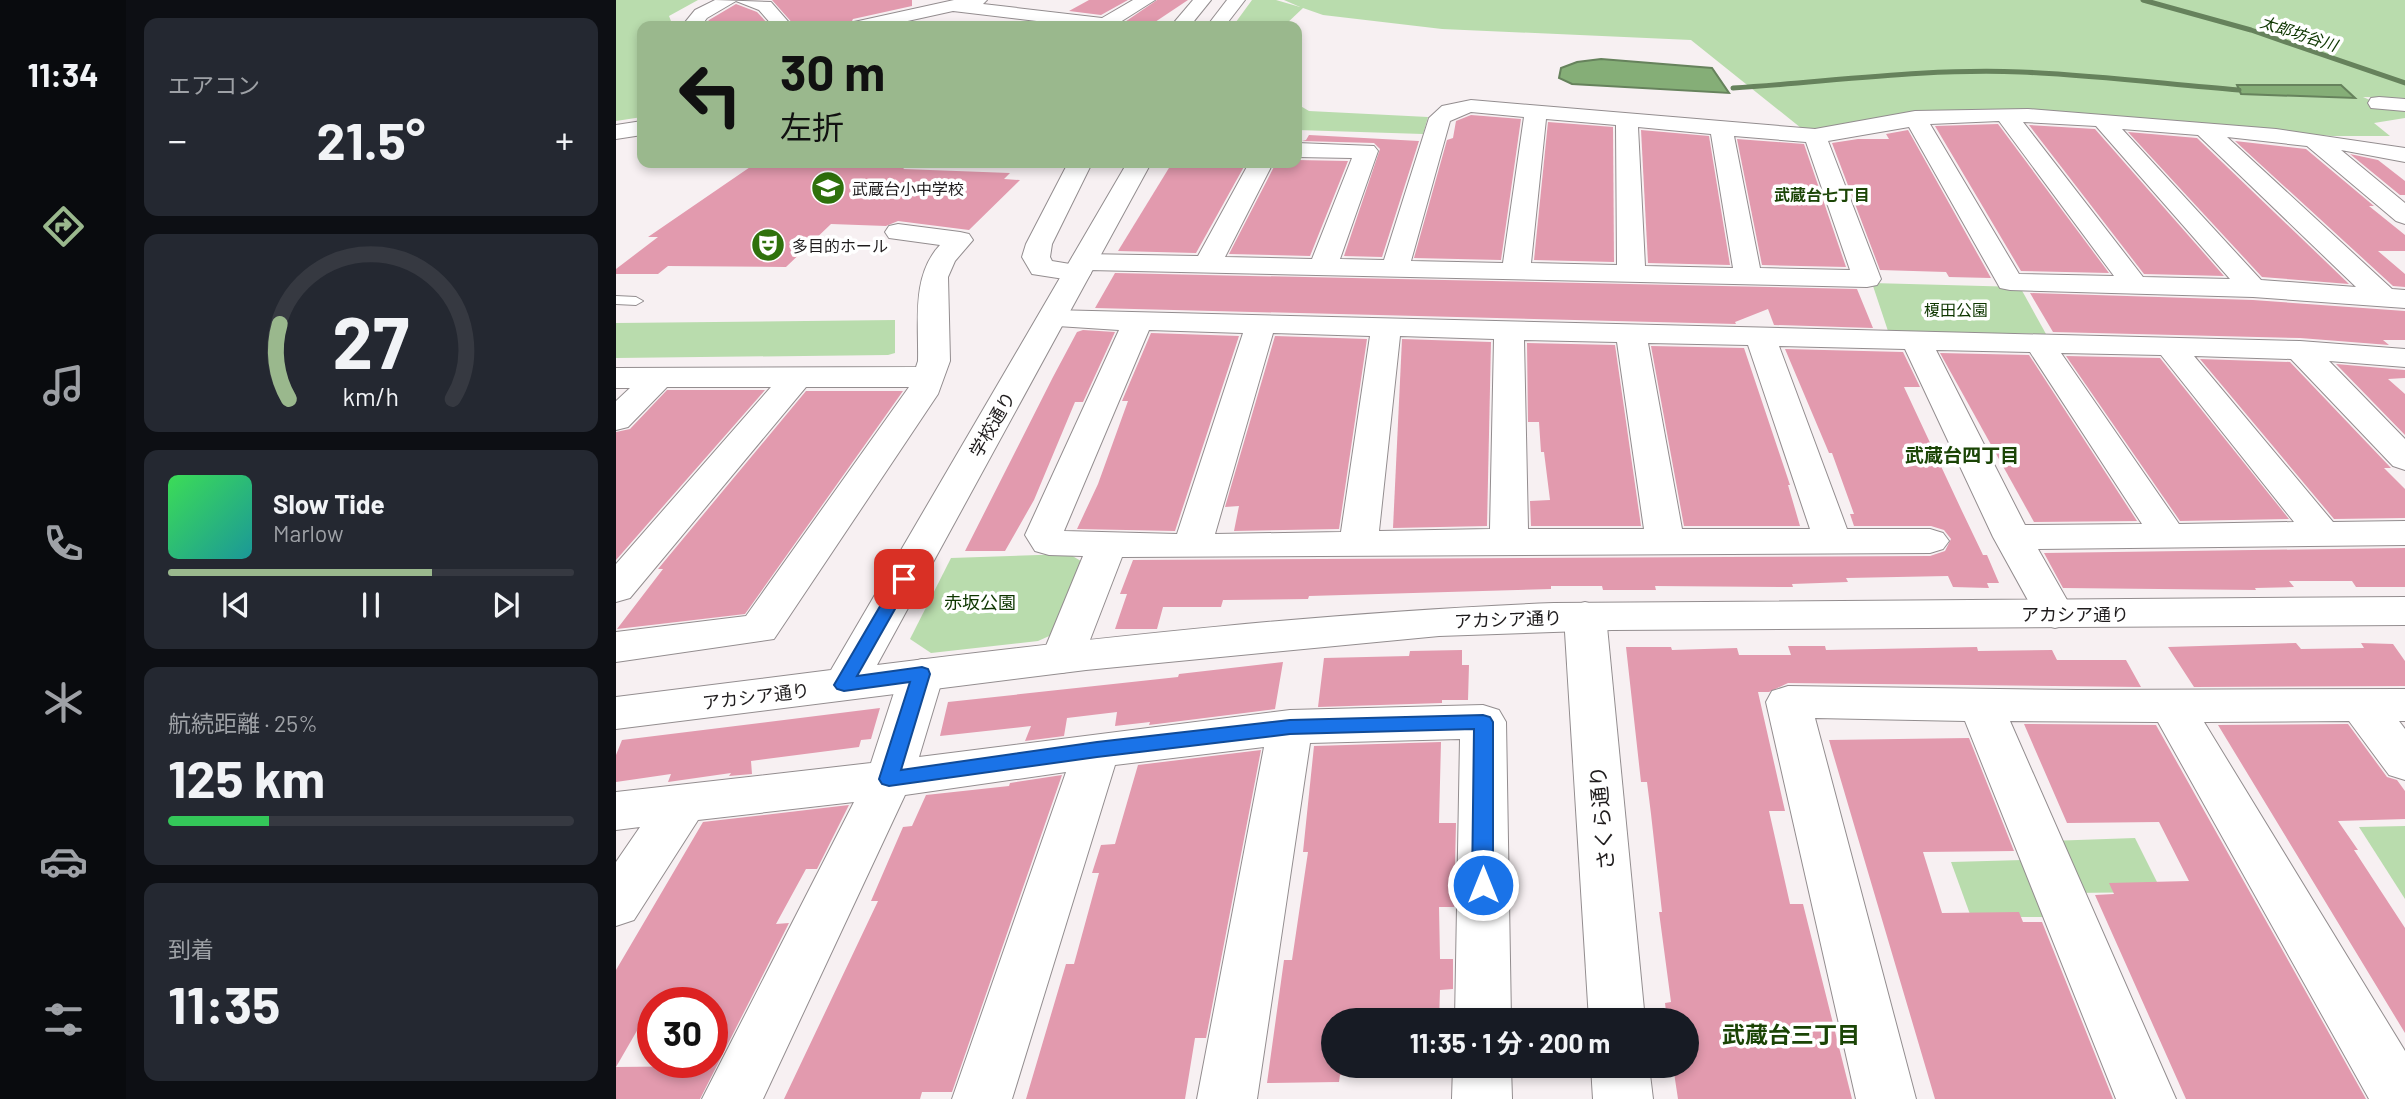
<!DOCTYPE html>
<html lang="ja">
<head>
<meta charset="utf-8">
<style>
	:root { --surface:#171b24; --page:#242831; --text:#f1f3f6; --muted:#9ea1a6; --line:#363941; --accent:#9ab88d }
	body { margin:0; font-family:Barlow,"Noto Sans JP",sans-serif; background:var(--page); color:var(--text); height:100vh; display:flex; flex-direction:column; font-size:26px; white-space:nowrap }
	* { box-sizing:border-box; margin:0 }
	p { font-size:23px; color:var(--muted) }
	.icon { flex:none; width:38px; height:38px; fill:none; stroke:currentColor; stroke-width:2; stroke-linecap:round; stroke-linejoin:round }
	.map { position:relative; flex:1; overflow:hidden }
	.sheet { display:flex; flex-direction:column; gap:18px; padding:18px; background:#0d0f14; width:490px }
	.sheet>* { flex:none }
	.hud { position:absolute; left:21px; top:21px; width:665px; height:147px; border-radius:14px; box-shadow:0 4px 10px #0003; background:#9ab88d; color:#111; overflow:hidden }
	.speed { position:absolute; left:21px; top:987px; display:flex; gap:14px; font-size:35px; font-weight:700; text-align:center }
	.speed>* { display:grid; place-content:center; width:91px; height:91px; border-radius:50%; background:var(--surface); box-shadow:0 4px 10px #0003; line-height:1 }
	.speed .limit { border:10px solid #d22; background:#fff; color:#111 }
	.pin { position:absolute; display:grid; place-items:center; width:60px; height:60px; color:#fff; margin:-30px; border-radius:14px; box-shadow:0 4px 10px #0006 }
	.me { position:absolute; width:77px; margin:-38px; rotate:0deg; stroke-linejoin:round; filter:drop-shadow(0 0 5px #0008) }
	.turn { display:flex; align-items:center; gap:24px; height:147px; padding:0 28px; font-size:32px }
	.turn .icon { width:91px; height:91px; stroke-width:2.5 }
	.turn b { display:block; font-size:49px; line-height:60px }
	.big { font-size:52px; font-weight:700; line-height:1.1 }
	.sheet .widget { flex:1; display:flex; flex-direction:column; justify-content:center; gap:10px; min-width:0; padding:0 24px; border-radius:14px; background:var(--page) }
	.sheet .dial { align-items:center; gap:0 }
	.dial svg { height:182px; overflow:visible; fill:none; stroke:var(--line); stroke-width:7; stroke-linecap:round; text-anchor:middle }
	.dial text { fill:var(--text); stroke:none }
	.song { display:flex; align-items:center; gap:21px }
	.cover { width:84px; height:84px; border-radius:10px; background:linear-gradient(135deg,hsl(130 70% 55%),hsl(180 70% 35%)) }
	.played { height:7px; border-radius:4px; background:linear-gradient(90deg,var(--accent) 65%,var(--line) 65%) }
	.keys { display:flex; justify-content:space-around; direction:ltr }
	.heat { display:flex; justify-content:space-between; align-items:center; font-size:38px; direction:ltr }
	.charge { height:10px; border-radius:5px; background:linear-gradient(90deg,#34c759 25%,var(--line) 0) }
	.trip { position:absolute; left:705px; top:1008px; width:378px; height:70px; border-radius:35px; background:var(--surface); box-shadow:0 4px 10px #0003; font-weight:700; line-height:70px; text-align:center }
	main { display:flex; flex:1; min-height:0 }
	.tab-bar { display:flex; flex-direction:column; width:126px; justify-content:space-around; align-items:center; background:#090b0e; color:var(--muted) }
	.tab-bar .icon { width:49px; height:49px }
	.tab-bar .selected { color:var(--accent) }
	.tab-bar b { font-size:32px; color:var(--text) }
	.map>svg:first-child { display:block }
	.green { fill:#b9dcad }
	.water { fill:#85ae77; stroke:#66825c; stroke-width:2 }
	.lines { fill:none; stroke-linecap:round; stroke-linejoin:round }
	.stream { stroke:#66825c; stroke-width:5 }
	.building { fill:#e29aae }
	.lane-casing { stroke:#938d8f; stroke-width:2 }
	.street-casing { stroke:#938d8f; stroke-width:2 }
	.secondary-casing { stroke:#938d8f; stroke-width:2 }
	.lane { fill:#fff; fill-rule:evenodd }
	.street { fill:#fff; fill-rule:evenodd }
	.secondary { fill:#fff; fill-rule:evenodd }
	.route { fill:#1a73e8; stroke:#114b97; stroke-width:2 }
	.labels { text-anchor:middle; dominant-baseline:central; stroke-width:7; stroke-linejoin:round; paint-order:stroke }
	.far-water-label { font-size:16px; font-style:italic; fill:#0e3600; stroke:#fff }
	.far-poi-label { font-size:16px; fill:#1f1c1d; stroke:#fff; text-anchor:start }
	.far-neighbourhood-label { font-size:16px; font-weight:bold; fill:#1b4506; stroke:#fff }
	.far-park-label { font-size:16px; fill:#0e3600; stroke:#fff }
	.street-label { font-size:18px; fill:#1f1c1d; stroke:#fff }
	.park-label { font-size:18px; fill:#0e3600; stroke:#fff }
	.neighbourhood-label { font-size:19px; font-weight:bold; fill:#1b4506; stroke:#fff }
	.near-street-label { font-size:21px; fill:#1f1c1d; stroke:#fff }
	.near-neighbourhood-label { font-size:23px; font-weight:bold; fill:#1b4506; stroke:#fff }
</style>
</head>
<body>
<main>
<nav class="tab-bar">
<b>11:34</b>
<svg class="icon selected" aria-label="directions" viewBox="0 0 24 24"><path d="M12 3l9 9-9 9-9-9zM9 14v-3h6M13 9l2 2-2 2"/></svg>
<svg class="icon" aria-label="music" viewBox="0 0 24 24"><path d="M9 18V5l10-2v13"/><circle cx="6" cy="18" r="3"/><circle cx="16" cy="16" r="3"/></svg>
<svg class="icon" aria-label="phone" viewBox="0 0 24 24"><path d="M5 4h4l2 5-3 2q2 4 5 5l2-3 5 2v4C11 20 4 13 5 4z"/></svg>
<svg class="icon" aria-label="climate" viewBox="0 0 24 24"><path d="M12 3v18M4 7l16 10M4 17L20 7"/></svg>
<svg class="icon" aria-label="car" viewBox="0 0 24 24"><path d="M5 17H2v-5l4-1 3-4h7l3 4 3 1v5h-3M9 17h6M6 11h13"/><circle cx="7" cy="17" r="2"/><circle cx="17" cy="17" r="2"/></svg>
<svg class="icon" aria-label="filters" viewBox="0 0 24 24"><path d="M4 7h16M4 17h16"/><circle cx="9" cy="7" r="2"/><circle cx="15" cy="17" r="2"/></svg>
</nav>
<section class="sheet">
<div class="widget"><p>エアコン</p>
<div class="heat"><a>−</a><b class="big">21.5°</b><a>+</a></div>
</div>
<div class="widget dial"><svg viewBox="0 0 100 80">
<path d="M14 69A42 42 0 1 1 86 69"/>
<path d="M14 69A42 42 0 0 1 10 36" stroke="#9ab88d"/>
<text x="50" y="56" font-size="32" font-weight="700">27</text>
<text x="50" y="72" font-size="11">km/h</text>
</svg></div>
<div class="widget">
<div class="song"><i class="cover"></i><div><b>Slow Tide</b><p>Marlow</p></div></div>
<div class="played"></div>
<div class="keys"><svg class="icon" aria-label="previous" viewBox="0 0 24 24"><path d="M18 5L8 12l10 7zM5 5v14"/></svg><svg class="icon" aria-label="pause" viewBox="0 0 24 24"><path d="M8 5v14M16 5v14"/></svg><svg class="icon" aria-label="next" viewBox="0 0 24 24"><path d="M6 5l10 7-10 7zM19 5v14"/></svg></div>
</div>
<div class="widget"><p>航続距離 · 25%</p><b class="big">125 km</b><div class="charge"></div></div>
<div class="widget"><p>到着</p><b class="big">11:35</b></div>
</section>
<div class="map">
<svg width="1789" height="1099" viewBox="0 0 1789 1099">
	<rect width="100%" height="100%" fill="#f7f0f2"/>
	<g class="green">
		<path d="M0,0H82L53,16L57,26H26V117L0,121Z"/>
		<path d="M636,0H660L684,7L668,0H1789V98L1747,97L1770,107L1789,108V118L1758,123L1774,136H1717L1336,112L1190,132L1075,40L826,29L707,15L687,8L668,26H617Z"/>
		<path d="M681,104L693,111L812,117L807,134L681,130Z"/>
		<path d="M1256,283L1404,287L1430,334L1272,331Z"/>
		<path d="M279,320V353L272,355L0,358V323Z"/>
		<path d="M453,554L470,564L440,633L422,641L315,653L294,639L335,558Z"/>
		<path d="M1789,826V899L1743,827Z"/>
		<path d="M1519,838L1546,892L1454,893L1433,841Z"/>
		<path d="M1407,860L1429,917H1355L1335,862Z"/>
	</g>
	<g class="water">
		<path d="M985,59L1096,68L1113,93L956,84L943,78L945,68L961,62Z"/>
		<path d="M1621,85H1725L1739,98L1625,94Z"/>
	</g>
	<g class="lines">
		<g class="stream">
			<path d="M1527,0L1635,30L1789,83"/>
			<path d="M1117,88C1212,82 1309,68 1405,72C1477,75 1550,84 1623,90"/>
		</g>
	</g>
	<g class="building">
		<path d="M156,0H296V6L237,19L234,25L228,26H179Z"/>
		<path d="M473,0H512L485,15L453,11Z"/>
		<path d="M541,0H572L533,26H503Z"/>
		<path d="M120,4L141,12L154,26H88L93,20Z"/>
		<path d="M855,115L905,119L885,260L798,258L831,140L837,138L840,121Z"/>
		<path d="M932,122L997,127L998,262L918,260Z"/>
		<path d="M1382,124L1493,273L1405,271L1319,126Z"/>
		<path d="M1413,125L1479,129L1608,276L1528,274Z"/>
		<path d="M1025,130L1093,136L1114,265L1032,263Z"/>
		<path d="M1292,130L1375,278L1333,277L1330,272L1264,270L1216,143L1242,139H1273L1270,134Z"/>
		<path d="M1512,132L1581,138L1733,284L1646,277Z"/>
		<path d="M693,135L803,141L766,257L728,256L764,149L758,143L686,141L690,140Z"/>
		<path d="M1121,139L1188,144L1230,267L1146,265Z"/>
		<path d="M1619,141L1690,149L1758,206H1753L1789,235V251H1762L1789,274V287L1777,286Z"/>
		<path d="M1734,154L1762,160L1789,181V195H1784Z"/>
		<path d="M681,160L732,161L694,256L613,254L660,163H681Z"/>
		<path d="M140,163H295L287,169L394,173L388,179L404,180L353,230L282,221L270,226L215,224L170,267L52,266L42,274H0V269L42,237H32Z"/>
		<path d="M556,163H630L580,253L502,251Z"/>
		<path d="M499,273L1241,289L1257,328L1158,325L1152,309L1119,322L1120,324L479,308Z"/>
		<path d="M1414,293L1637,300L1789,311V340H1767L1773,345L1684,338L1437,332Z"/>
		<path d="M467,330L499,332L467,402H459L418,500L389,551H349L437,377L461,332Z"/>
		<path d="M535,333L623,336L559,531L461,529L482,484L512,401H506Z"/>
		<path d="M659,336L751,339L723,529L618,531L623,506L609,507Z"/>
		<path d="M786,339L875,342L871,526L777,528Z"/>
		<path d="M911,343L999,345L1025,526H915L914,501L934,500L928,452H925L923,422H912Z"/>
		<path d="M1035,346L1128,348L1174,485H1172L1184,526H1068Z"/>
		<path d="M1169,349L1287,352L1304,387H1288L1345,509L1367,555H1371L1383,583H1371L1373,588L1337,587L1332,576L1230,578L1232,582L1176,584L1177,587L1039,586L1040,590H987L986,586H935V589L693,596L692,599L607,600L605,607H547L541,629H499L511,594H504L517,560L1314,556L1329,551L1335,539L1328,530L1315,526H1238L1234,514H1238L1216,453H1213Z"/>
		<path d="M1324,353L1413,355L1521,521L1418,522Z"/>
		<path d="M1450,356L1544,358L1673,519L1564,521Z"/>
		<path d="M1584,359L1674,362L1775,468H1768L1789,489V518L1718,519Z"/>
		<path d="M1720,364L1789,370V378L1772,379L1789,394V435Z"/>
		<path d="M51,390H149L0,560V432L14,429Z"/>
		<path d="M190,391H287L129,614L1,629L47,569H42Z"/>
		<path d="M1789,548V587H1740L1736,581H1673L1678,587L1639,588L1640,590L1447,588L1428,553Z"/>
		<path d="M1680,643L1685,649L1748,648L1745,643L1777,644L1789,661V686L1578,687L1552,647Z"/>
		<path d="M1172,646H1209L1210,650L1361,647L1362,651L1436,650L1441,660H1510L1525,687L1172,683L1153,692H1142L1169,811H1153L1174,904H1187L1236,1099H1062L1057,1066H1071V1020H1051L1049,1003L1055,1002L1043,912H1046L1035,814L1031,782H1025L1010,647H1055L1056,650L1121,648L1123,655H1175Z"/>
		<path d="M846,650V665H853L852,700H826V703L702,707L708,658L793,656L794,651Z"/>
		<path d="M667,662L659,709L533,725L534,722L499,726L501,712L451,718L448,736L409,741L415,726L324,736L332,702L562,677L563,674Z"/>
		<path d="M264,708L255,739L245,740L243,747L135,761L136,774L113,776L115,773L52,782L55,774L0,782V755L6,740Z"/>
		<path d="M1408,724L1540,725L1750,1099H1570L1479,895L1498,894L1493,883L1573,881L1543,822L1451,823Z"/>
		<path d="M1732,724L1771,777L1781,780L1789,791V819L1722,821L1742,850H1738L1789,928V1033L1602,725Z"/>
		<path d="M1353,738L1398,851L1307,852L1326,913L1403,912L1407,922H1426L1497,1099H1319L1213,740Z"/>
		<path d="M825,742L823,823H840L838,907H823L824,959H837V989L824,990L823,1020H718V1066H822V1072L724,1075L723,1082L651,1083L668,960H676L692,852H687L698,746Z"/>
		<path d="M645,750L590,1038H579L569,1099H410L450,964H458L483,873H476L485,845L499,844L522,765Z"/>
		<path d="M446,775L336,1092H306L304,1099H168L262,901H255L287,827L296,826L310,795L393,786L394,783Z"/>
		<path d="M233,805L201,869H190L160,924L173,923L84,1099H0V1067L96,1066V1003H37L0,1067V970L87,822Z"/>
	</g>
	<g class="lines">
		<g class="lane-casing">
			<path id="lane" d="M0,296L20,297L27,301L20,305L0,304Z"/>
		</g>
		<g class="street-casing">
			<g id="street">
				<path d="M99,0L155,2L176,26H157L143,10L120,1L91,18L85,26H66L79,10Z"/>
				<path d="M338,0H371L367,4L486,18L517,0H539L498,26H462L337,11L269,26H236L238,22Z"/>
				<path d="M577,0H595L574,26H555Z"/>
				<path d="M1763,97L1789,99V111L1755,108L1752,103L1755,98Z"/>
				<path d="M855,100L1199,129L1299,111L1412,109L1660,129L1789,148V162L1725,150L1789,203V224L1780,221L1691,146L1611,137L1776,289L1789,290V308L1637,297L1394,290L1384,288L1293,127L1212,141L1265,279L1261,285L1251,287L473,270L475,273L471,279L461,281L416,274L406,257L410,244L452,163H476L436,244L434,257L436,261L454,264L457,256L467,254L582,256L633,163H657L609,257L696,259L736,158L681,157V143L758,146L762,151L724,259L768,260L813,118L826,106ZM855,112L908,117L887,263L795,261L834,121ZM930,119L1000,125L1001,265L915,263ZM1383,121L1498,276L1403,274L1314,124ZM1407,122L1480,126L1614,279L1527,277ZM1022,127L1095,134L1117,268L1029,266ZM1506,129L1582,135L1740,287L1645,280ZM1118,136L1190,142L1234,270L1144,268Z"/>
				<path d="M26,121V135L0,139V125Z"/>
				<path d="M282,224L344,232L353,234L357,240L339,261L332,277L334,361L322,394L158,639L0,662V632L130,616L293,387H190L14,598L0,602V564L155,387H51L12,427L0,430V401L14,388H0V368L300,367L302,361C303,322 295,276 324,245L273,238L269,232L273,226Z"/>
				<path d="M436,310L1684,341L1789,349V367L1713,361L1789,439V470L1777,466L1675,359L1578,356L1717,522L1789,521V545L1422,549L1459,614L1453,624L1439,628L1425,624L1377,537L1289,349L1163,346L1231,529H1314L1327,533L1333,541L1327,549L1314,553L506,557L467,658L461,669L446,673L431,669L425,658L467,556L433,555L419,551L409,535L503,330L426,325L421,319L426,313ZM533,330L627,333L561,534L448,531ZM657,333L754,336L725,532L599,534ZM784,336L878,339L874,529L763,531ZM908,340L1001,342L1028,529H912ZM1032,343L1132,345L1194,529H1066ZM1320,350L1414,352L1526,524L1409,525ZM1445,353L1545,355L1678,522L1563,524Z"/>
				<path d="M969,602L984,606L990,616L1029,1020H973L948,616L954,606Z"/>
				<path d="M306,659L321,663L328,674L303,757L674,710L867,705L883,710L890,722L895,1020H839L844,739L694,743L641,1099H581L648,747L499,765L396,1099H336L450,772L289,795L147,1099H86L238,802L82,820L18,920L0,926V862L24,827L0,830V792L255,763L284,674L291,663Z"/>
				<path d="M1172,686L1461,690L1789,689V721H1783L1789,729V780L1773,775L1733,721L1588,722L1789,1051V1099H1753L1542,722L1394,721L1560,1099H1500L1349,721L1199,718L1300,1099H1240L1150,702L1156,691Z"/>
				<path d="M837,1066H895L896,1099H836Z"/>
				<path d="M975,1066H1033L1037,1099H977Z"/>
			</g>
		</g>
		<g class="secondary-casing">
			<g id="secondary">
				<path d="M611,0H629L609,26H591Z"/>
				<path d="M511,163H535L261,665C486,637 712,612 938,603L1789,597V625L996,630L823,636L470,670L0,729V697L215,670Z"/>
			</g>
		</g>
		<use href="#lane" class="lane"/>
		<use href="#street" class="street"/>
		<use href="#secondary" class="secondary"/>
	</g>
	<path class="route" d="M288,573L296,579L241,676L306,667L312,669L314,674L285,770L481,742L674,720L867,715L874,717L877,722V885L874,891L867,894L859,891L856,885L858,729L674,734L481,757L273,786L266,784L263,779L294,682L228,691L221,689L218,685L280,579Z"/>
	<defs>
		<g id="school-disc" transform="scale(1.75)"><circle r="9.5" fill="#2f710c" stroke="#fff"/><path d="M0-5L7-2L0 1L-7-2ZM-4 1L0 2.5L4 1V4Q0 6-4 4Z" fill="#fff"/></g>
		<g id="theatre-disc" transform="scale(1.75)"><circle r="9.5" fill="#2f710c" stroke="#fff"/><path d="M-5-5.5Q0-4 5-5.5V0Q5 5 0 6Q-5 5-5 0ZM-3.3-2.5H-1v1.5H-3.3ZM1-2.5H3.3v1.5H1ZM-2.8 1Q0 5.5 2.8 1Z" fill="#fff"/></g>
	</defs>
	<g fill-rule="evenodd">
		<use href="#school-disc" x="212" y="188"/>
		<use href="#theatre-disc" x="152" y="245"/>
	</g>
	<g class="labels">
		<g class="far-water-label">
			<text transform="translate(1683 33) rotate(18)">太郎坊谷川</text>
		</g>
		<g class="far-poi-label">
			<text x="236" y="188">武蔵台小中学校</text>
			<text x="176" y="245">多目的ホール</text>
		</g>
		<g class="far-neighbourhood-label">
			<text x="1206" y="194">武蔵台七丁目</text>
		</g>
		<g class="far-park-label">
			<text x="1340" y="309">榎田公園</text>
		</g>
		<g class="street-label">
			<text transform="translate(376 424) rotate(-60)">学校通り</text>
			<text x="1459" y="614">アカシア通り</text>
			<text transform="translate(892 619) rotate(-2)">アカシア通り</text>
			<text transform="translate(140 696) rotate(-7)">アカシア通り</text>
		</g>
		<g class="park-label">
			<text x="364" y="602">赤坂公園</text>
		</g>
		<g class="neighbourhood-label">
			<text x="1346" y="454">武蔵台四丁目</text>
		</g>
		<g class="near-street-label">
			<text transform="translate(985 818) rotate(-95)">さくら通り</text>
		</g>
		<g class="near-neighbourhood-label">
			<text x="1175" y="1034">武蔵台三丁目</text>
		</g>
	</g>
</svg>
<div class="speed"><div class="limit">30</div></div>
<div class="pin" style="left:288px;top:579px;background:#d93025"><svg class="icon" aria-label="arrive" viewBox="0 0 24 24"><path d="M6 21V4h12l-3 4 3 4H6"/></svg></div>
<svg class="me" style="left:867px;top:885px" viewBox="-20 -20 40 40"><circle r="17" fill="#1a73e8" stroke="#fff" stroke-width="3"/><path d="M0-11L8 9 0 5-8 9z" fill="#fff"/></svg>
<div class="trip">11:35 · 1 分 · 200 m</div>
<div class="hud">
<div class="turn"><svg class="icon" aria-label="left" viewBox="0 0 24 24"><path d="M17 20v-9H6M10 6l-5 5 5 5"/></svg><div><b>30 m</b>左折</div></div>
</div>
</div>
</main>
</body>
</html>
